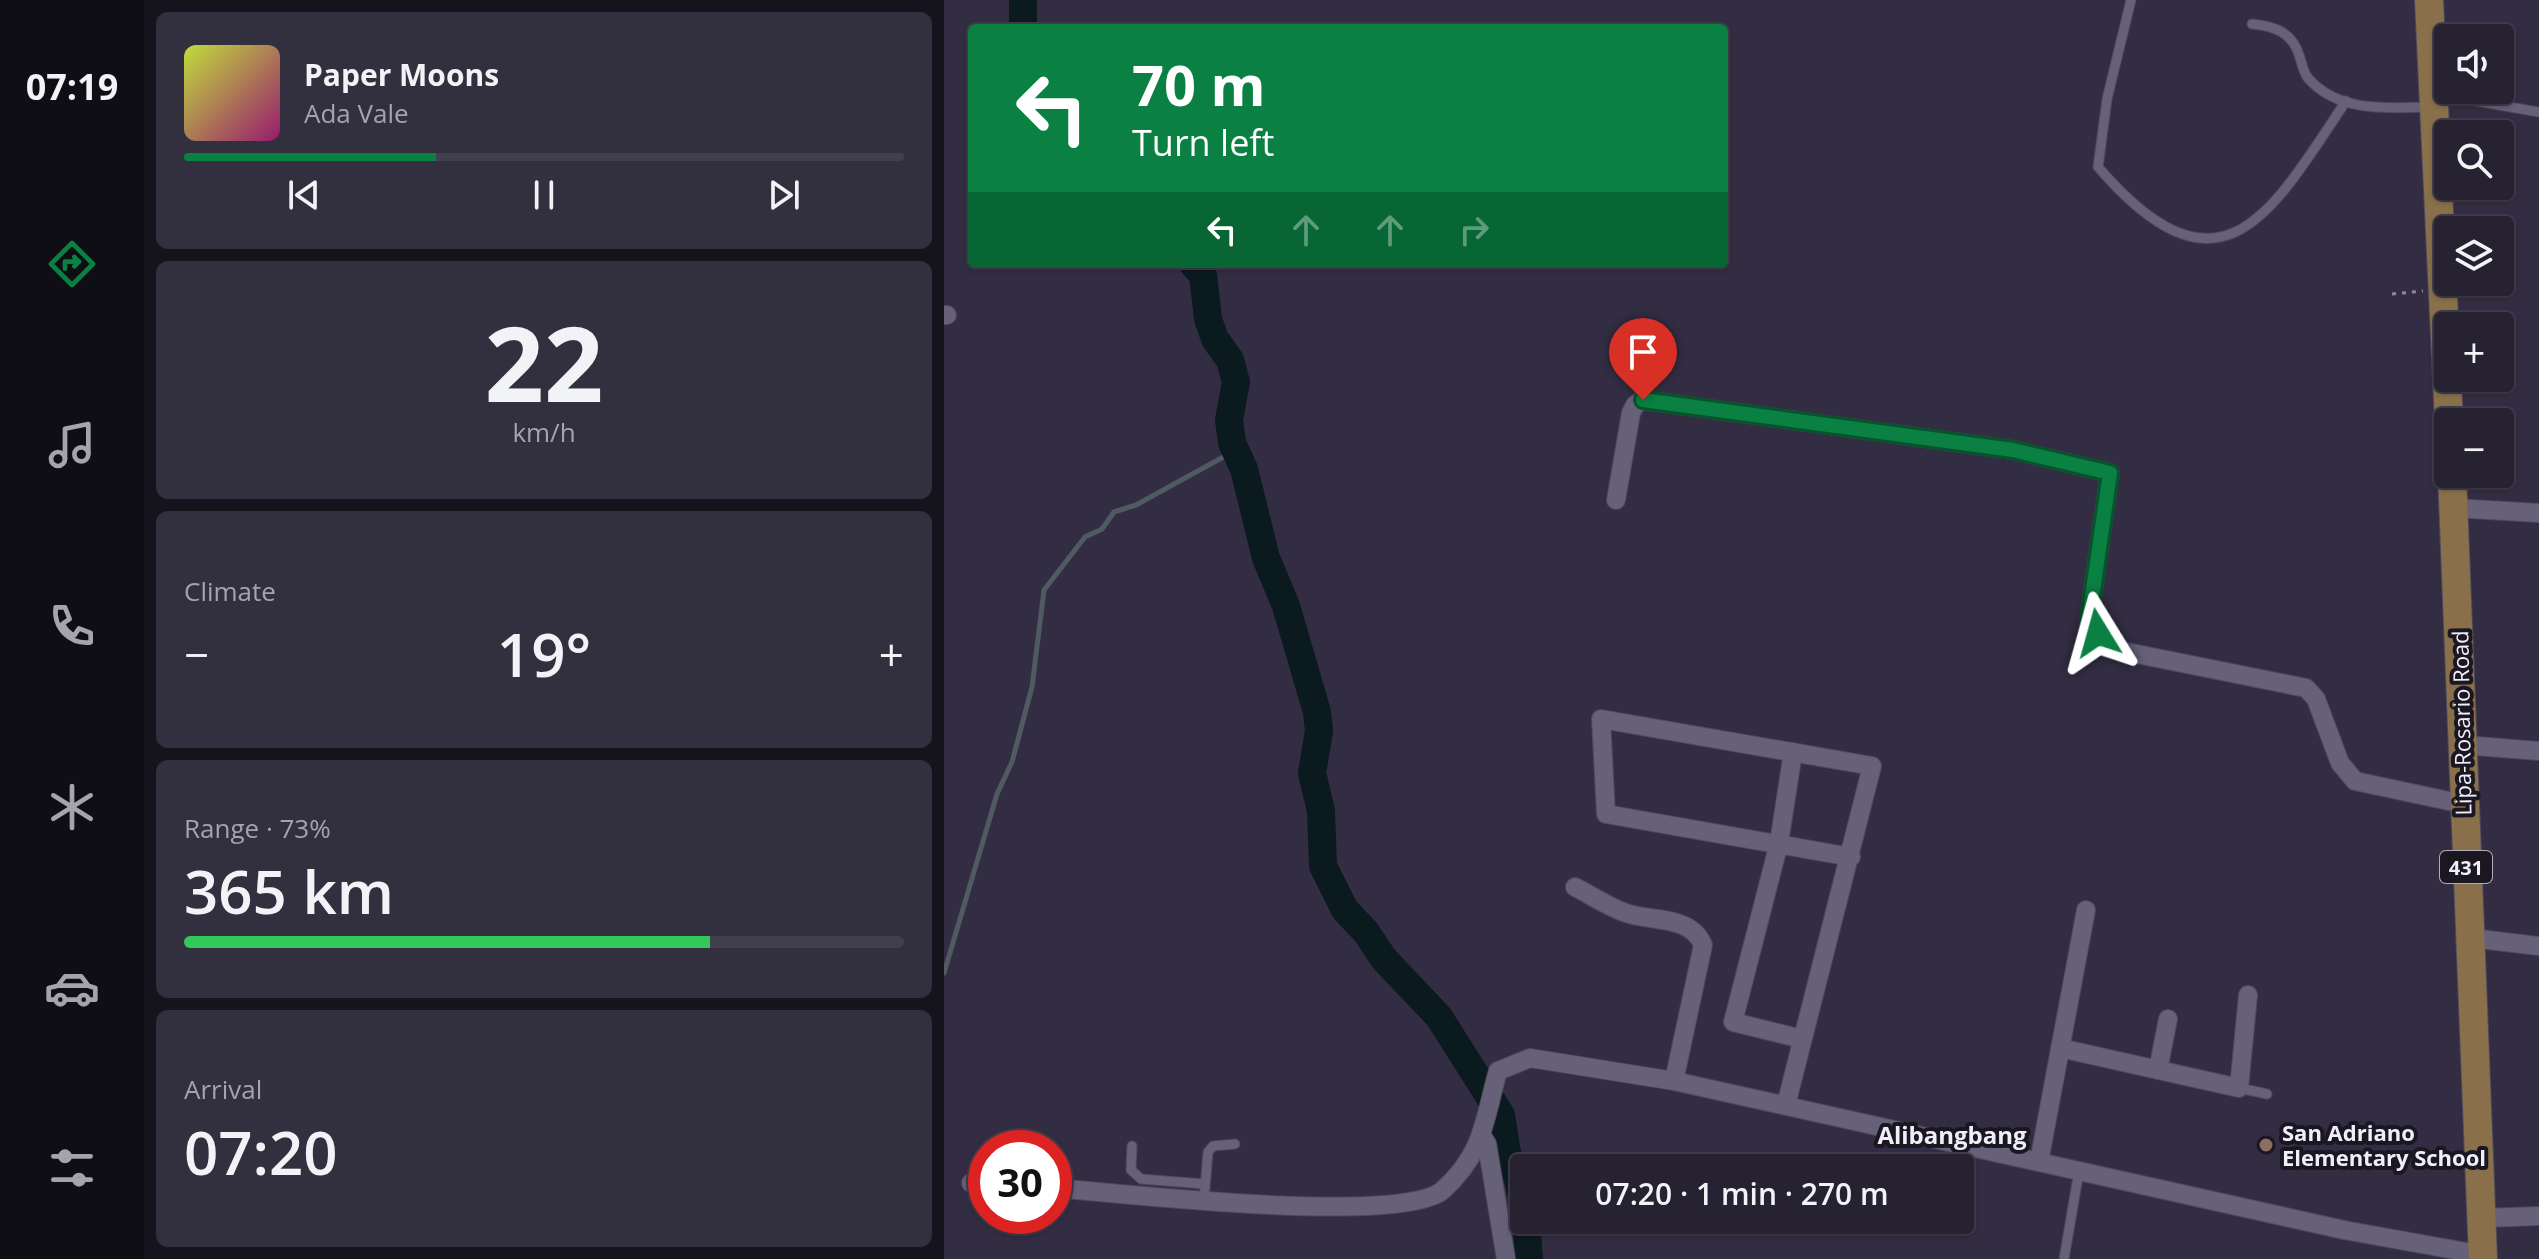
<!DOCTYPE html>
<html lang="en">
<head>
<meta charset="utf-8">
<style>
	:root { --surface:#262232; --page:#322f3e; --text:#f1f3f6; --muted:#a4a4ac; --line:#423f4d; --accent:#0b8043 }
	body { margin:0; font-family:"Open Sans",sans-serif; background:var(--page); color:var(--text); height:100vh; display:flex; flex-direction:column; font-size:30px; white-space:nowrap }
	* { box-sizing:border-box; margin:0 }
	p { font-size:26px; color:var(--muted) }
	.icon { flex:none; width:44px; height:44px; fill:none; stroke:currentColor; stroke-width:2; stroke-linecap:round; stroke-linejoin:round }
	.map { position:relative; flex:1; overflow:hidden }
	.panel { display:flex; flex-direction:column; gap:12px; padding:12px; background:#15131c; width:800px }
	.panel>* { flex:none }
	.guide { position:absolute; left:24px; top:24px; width:760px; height:244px; border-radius:8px; box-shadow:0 2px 6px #0004,0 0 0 2px var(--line); background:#0b8043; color:#fff; overflow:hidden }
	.tools { position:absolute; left:1490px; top:24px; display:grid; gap:16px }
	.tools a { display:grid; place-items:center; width:80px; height:80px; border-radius:8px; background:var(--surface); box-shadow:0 2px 6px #0004,0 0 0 2px var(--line); font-size:40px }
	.speed { position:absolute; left:24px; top:1130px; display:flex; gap:16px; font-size:40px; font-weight:700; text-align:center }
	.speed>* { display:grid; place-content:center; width:104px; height:104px; border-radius:50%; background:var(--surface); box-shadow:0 2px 6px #0004,0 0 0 2px var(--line); line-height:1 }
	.speed .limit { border:12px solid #d22; background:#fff; color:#111 }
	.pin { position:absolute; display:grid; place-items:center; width:68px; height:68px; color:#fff; margin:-82px -34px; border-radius:50% 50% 50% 0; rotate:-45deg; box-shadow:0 0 8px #0007 }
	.pin .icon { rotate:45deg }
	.me { position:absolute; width:88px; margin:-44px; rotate:352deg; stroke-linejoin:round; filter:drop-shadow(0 0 6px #0008) }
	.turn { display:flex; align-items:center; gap:28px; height:168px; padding:0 32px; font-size:36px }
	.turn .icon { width:104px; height:104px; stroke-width:2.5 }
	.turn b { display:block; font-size:56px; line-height:68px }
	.lanes { display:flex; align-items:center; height:76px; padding:0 32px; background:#0003; justify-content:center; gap:40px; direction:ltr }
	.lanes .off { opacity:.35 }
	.big { font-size:60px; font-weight:600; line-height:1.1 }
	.panel .card { flex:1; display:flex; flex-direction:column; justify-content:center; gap:12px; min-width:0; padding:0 28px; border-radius:12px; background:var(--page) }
	.panel .dial { align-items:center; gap:0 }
	.dial b { font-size:104px; line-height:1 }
	.song { display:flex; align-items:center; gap:24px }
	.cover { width:96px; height:96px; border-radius:12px; background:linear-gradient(135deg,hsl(70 70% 55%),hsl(320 70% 35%)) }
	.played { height:8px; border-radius:4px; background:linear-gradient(90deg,var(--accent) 35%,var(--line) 35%) }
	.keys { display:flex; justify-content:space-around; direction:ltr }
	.heat { display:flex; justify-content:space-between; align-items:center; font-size:44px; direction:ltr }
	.charge { height:12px; border-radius:6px; background:linear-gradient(90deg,#34c759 73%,var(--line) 0) }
	.trip { position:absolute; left:566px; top:1154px; width:464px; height:80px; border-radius:8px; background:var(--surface); box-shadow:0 2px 6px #0004,0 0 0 2px var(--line); font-weight:600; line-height:80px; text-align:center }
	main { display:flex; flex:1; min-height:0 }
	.tab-bar { display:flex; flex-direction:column; width:144px; justify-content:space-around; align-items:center; background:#0f0e14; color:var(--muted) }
	.tab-bar .icon { width:56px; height:56px }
	.tab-bar .active { color:var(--accent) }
	.tab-bar b { font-size:36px; color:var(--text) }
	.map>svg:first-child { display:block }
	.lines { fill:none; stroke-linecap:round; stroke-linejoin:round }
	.stream { stroke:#505a61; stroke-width:5 }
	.river { stroke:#0b1a1f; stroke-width:28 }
	.lane-casing { stroke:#4e495c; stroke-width:11 }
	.street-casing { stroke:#4e495c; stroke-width:20 }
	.primary-casing { stroke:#4e495c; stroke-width:30 }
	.path { stroke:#8e8a9c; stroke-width:3; stroke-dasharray:4 6; stroke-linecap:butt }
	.lane { stroke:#666079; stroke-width:9 }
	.street { stroke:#666079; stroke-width:18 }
	.primary { stroke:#89704b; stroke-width:28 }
	.route-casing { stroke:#07532c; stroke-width:20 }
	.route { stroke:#0b8043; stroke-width:14 }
	.education-dot { fill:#8d6e63; stroke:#1a1721; stroke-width:3 }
	.labels { text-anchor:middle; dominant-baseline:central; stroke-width:8; stroke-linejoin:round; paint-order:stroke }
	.shield { fill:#1a1721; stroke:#b0aeba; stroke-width:2 }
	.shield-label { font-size:20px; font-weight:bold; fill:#f1eefc }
	.street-label { font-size:22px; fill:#f1eefc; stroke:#1a1721 }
	.poi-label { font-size:22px; font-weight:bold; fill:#f1eefc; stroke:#1a1721; text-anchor:start }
	.neighbourhood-label { font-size:24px; font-weight:bold; fill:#f1eefc; stroke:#1a1721 }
</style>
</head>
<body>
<main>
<nav class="tab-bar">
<b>07:19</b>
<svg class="icon active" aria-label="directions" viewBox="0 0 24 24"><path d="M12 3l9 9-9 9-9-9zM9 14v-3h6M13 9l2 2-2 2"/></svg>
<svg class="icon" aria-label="music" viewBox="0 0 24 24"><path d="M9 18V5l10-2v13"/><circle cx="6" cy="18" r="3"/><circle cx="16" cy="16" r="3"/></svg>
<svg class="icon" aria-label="phone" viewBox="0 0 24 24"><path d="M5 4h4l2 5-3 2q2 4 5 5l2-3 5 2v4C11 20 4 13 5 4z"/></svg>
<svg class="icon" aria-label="climate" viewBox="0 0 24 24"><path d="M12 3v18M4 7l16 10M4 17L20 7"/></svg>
<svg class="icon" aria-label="car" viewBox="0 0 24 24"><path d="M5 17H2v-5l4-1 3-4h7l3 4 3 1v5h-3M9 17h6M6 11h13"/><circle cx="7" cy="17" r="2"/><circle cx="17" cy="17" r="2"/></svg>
<svg class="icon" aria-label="filters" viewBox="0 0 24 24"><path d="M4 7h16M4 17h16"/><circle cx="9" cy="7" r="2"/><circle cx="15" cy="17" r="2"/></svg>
</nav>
<section class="panel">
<div class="card">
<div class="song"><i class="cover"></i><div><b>Paper Moons</b><p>Ada Vale</p></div></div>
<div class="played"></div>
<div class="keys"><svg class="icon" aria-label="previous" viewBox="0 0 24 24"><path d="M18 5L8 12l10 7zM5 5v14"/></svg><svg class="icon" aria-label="pause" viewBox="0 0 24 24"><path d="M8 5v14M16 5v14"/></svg><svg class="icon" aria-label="next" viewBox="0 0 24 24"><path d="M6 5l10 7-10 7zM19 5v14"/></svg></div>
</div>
<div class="card dial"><b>22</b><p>km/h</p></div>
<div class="card"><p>Climate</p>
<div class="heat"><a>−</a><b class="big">19°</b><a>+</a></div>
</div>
<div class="card"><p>Range · 73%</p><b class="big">365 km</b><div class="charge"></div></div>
<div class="card"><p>Arrival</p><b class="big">07:20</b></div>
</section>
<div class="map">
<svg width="1595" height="1259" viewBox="0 0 1595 1259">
	<rect width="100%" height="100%" fill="#332d43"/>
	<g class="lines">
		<path class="stream" d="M0,973L53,794L68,762L88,687L100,590L141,537L158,529L170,512L192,505L292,450"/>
		<g class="river">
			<path d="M79,28V0"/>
			<path d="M249,264L259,275L264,319L271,339L286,360L292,382L285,420L288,443L300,469L322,558L342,606L373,712L375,731L368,773L377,811L379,866L401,910L422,932L440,959L495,1017L557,1115L563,1153L574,1179L580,1207"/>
			<path d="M582,1220L585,1259"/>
		</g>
		<g class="lane-casing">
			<g id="lane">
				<path d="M1187,0L1163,99L1154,167C1277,309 1327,214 1402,101"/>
				<path d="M1308,24C1330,26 1348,32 1355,55C1358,63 1359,72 1364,78C1394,113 1445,108 1486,107"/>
				<path d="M1492,94L1595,112"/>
				<path d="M1295,1088L1323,1094"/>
				<path d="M188,1146L187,1170L197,1179L260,1184"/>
				<path d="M260,1200L264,1152L269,1146L291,1144"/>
				<path d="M1120,1259L1135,1171"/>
			</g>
		</g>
		<g class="street-casing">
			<g id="street">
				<path d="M0,315H3"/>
				<path d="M672,500L687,413L691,405L699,400L1069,450L1166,473L1145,618L1163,648L1362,688L1372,699L1396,763L1411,781L1519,804"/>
				<path d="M1510,508L1595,513"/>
				<path d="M1520,745L1595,751"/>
				<path d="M849,752L835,843L789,1022L858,1039"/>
				<path d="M631,887C647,895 664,907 682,913C708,922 747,915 759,945L730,1081"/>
				<path d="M1527,938L1595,946"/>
				<path d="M1116,1048L1295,1088L1304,995"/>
				<path d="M1214,1070L1224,1019"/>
				<path d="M842,1105L928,766L657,719L662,814L907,857"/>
				<path d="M538,1136L543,1144L562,1259"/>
				<path d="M1095,1162L1142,910"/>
				<path d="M27,1183L42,1184"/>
				<path d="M110,1188C175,1193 459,1226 499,1190C540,1153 540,1120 554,1071L586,1058L730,1081L1400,1230L1539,1255"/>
				<path d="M1539,1218L1595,1216"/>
			</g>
		</g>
		<g class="primary-casing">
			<g id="primary">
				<path d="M1485,0L1505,422"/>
				<path d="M1508,474L1539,1259"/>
			</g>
		</g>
		<path class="path" d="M1448,294L1479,291"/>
		<use href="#lane" class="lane"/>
		<use href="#street" class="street"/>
		<use href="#primary" class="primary"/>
	</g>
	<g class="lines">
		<g class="route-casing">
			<path id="route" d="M699,400L1069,450L1166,473L1145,618L1154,633"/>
		</g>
		<use href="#route" class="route"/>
	</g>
	<circle class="education-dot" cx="1322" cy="1145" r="8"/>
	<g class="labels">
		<rect class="shield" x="1496" y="851" width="52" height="32" rx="6"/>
		<g class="shield-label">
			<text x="1522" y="867">431</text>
		</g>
		<g class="street-label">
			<text transform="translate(1517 723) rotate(-91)">Lipa-Rosario Road</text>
		</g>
		<g class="poi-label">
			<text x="1338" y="1132">San Adriano<tspan x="1338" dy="25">Elementary School</tspan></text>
		</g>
		<g class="neighbourhood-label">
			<text x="1008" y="1134">Alibangbang</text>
		</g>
	</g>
</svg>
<div class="tools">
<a><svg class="icon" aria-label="sound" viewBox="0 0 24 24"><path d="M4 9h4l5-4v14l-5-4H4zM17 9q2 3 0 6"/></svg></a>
<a><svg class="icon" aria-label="search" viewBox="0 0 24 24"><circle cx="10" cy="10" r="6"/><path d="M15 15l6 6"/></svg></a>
<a><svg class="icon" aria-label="layers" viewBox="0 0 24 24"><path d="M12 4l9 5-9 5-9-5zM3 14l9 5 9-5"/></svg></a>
<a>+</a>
<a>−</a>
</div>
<div class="speed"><div class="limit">30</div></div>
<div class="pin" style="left:699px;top:400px;background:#d93025"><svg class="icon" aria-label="arrive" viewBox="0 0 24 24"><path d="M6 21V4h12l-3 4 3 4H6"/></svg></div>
<svg class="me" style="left:1154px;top:633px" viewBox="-20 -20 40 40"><path d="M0-17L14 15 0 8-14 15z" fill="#0b8043" stroke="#fff" stroke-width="4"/></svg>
<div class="trip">07:20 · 1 min · 270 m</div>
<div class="guide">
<div class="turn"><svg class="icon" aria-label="left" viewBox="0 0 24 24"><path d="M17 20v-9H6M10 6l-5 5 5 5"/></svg><div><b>70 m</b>Turn left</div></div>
<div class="lanes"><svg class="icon" aria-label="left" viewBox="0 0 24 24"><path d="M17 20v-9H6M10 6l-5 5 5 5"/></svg><svg class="icon off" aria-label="ahead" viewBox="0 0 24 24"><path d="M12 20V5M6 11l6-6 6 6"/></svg><svg class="icon off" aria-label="ahead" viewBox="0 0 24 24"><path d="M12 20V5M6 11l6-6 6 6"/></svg><svg class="icon off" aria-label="right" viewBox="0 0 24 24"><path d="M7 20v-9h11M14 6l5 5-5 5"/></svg></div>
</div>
</div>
</main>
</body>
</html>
